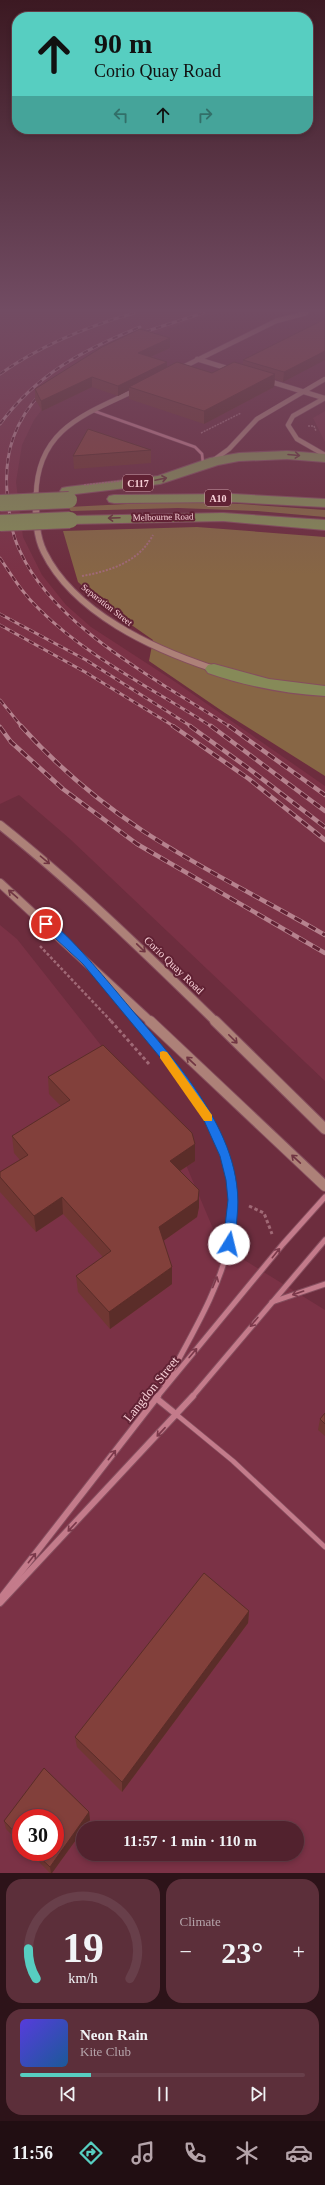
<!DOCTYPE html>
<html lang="en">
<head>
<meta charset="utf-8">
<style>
	:root { --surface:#52222e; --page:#5c2f3a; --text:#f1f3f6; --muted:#b5a4aa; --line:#683f4a; --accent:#57cec1 }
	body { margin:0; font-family:"Times New Roman",serif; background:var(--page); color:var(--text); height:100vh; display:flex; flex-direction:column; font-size:15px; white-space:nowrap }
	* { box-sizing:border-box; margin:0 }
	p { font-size:13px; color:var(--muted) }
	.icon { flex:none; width:22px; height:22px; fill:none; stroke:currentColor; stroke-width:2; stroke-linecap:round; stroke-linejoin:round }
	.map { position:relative; height:1873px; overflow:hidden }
	.side { display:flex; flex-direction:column; gap:6px; padding:6px; background:#2d1319; flex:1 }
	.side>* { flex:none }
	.banner { position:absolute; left:12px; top:12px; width:301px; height:122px; border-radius:16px; box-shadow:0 2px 6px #0003,0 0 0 1px var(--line); background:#57cec1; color:#111; overflow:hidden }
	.speed { position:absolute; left:12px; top:1809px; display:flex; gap:8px; font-size:20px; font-weight:700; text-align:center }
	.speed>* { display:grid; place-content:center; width:52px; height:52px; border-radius:50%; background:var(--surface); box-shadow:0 2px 6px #0003,0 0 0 1px var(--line); line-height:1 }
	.speed .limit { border:6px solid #d22; background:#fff; color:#111 }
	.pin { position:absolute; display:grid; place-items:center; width:34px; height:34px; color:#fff; margin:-17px; border:2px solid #fff; border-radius:50%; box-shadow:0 1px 4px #0007 }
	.me { position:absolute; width:44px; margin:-22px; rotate:9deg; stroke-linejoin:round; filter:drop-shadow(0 0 3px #0008) }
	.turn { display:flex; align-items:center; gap:14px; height:84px; padding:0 16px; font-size:18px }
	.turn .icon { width:52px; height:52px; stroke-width:2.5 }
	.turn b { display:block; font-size:28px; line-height:34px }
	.lanes { display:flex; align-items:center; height:38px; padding:0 16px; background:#0003; justify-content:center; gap:20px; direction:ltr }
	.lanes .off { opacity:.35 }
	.big { font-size:30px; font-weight:700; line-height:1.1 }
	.side .tile { flex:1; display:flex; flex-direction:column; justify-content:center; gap:6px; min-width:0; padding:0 14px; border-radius:16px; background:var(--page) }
	.side .dial { align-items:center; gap:0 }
	.dial svg { height:104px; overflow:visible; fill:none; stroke:var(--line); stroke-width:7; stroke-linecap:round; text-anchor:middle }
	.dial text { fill:var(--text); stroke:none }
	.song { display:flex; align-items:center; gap:12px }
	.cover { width:48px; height:48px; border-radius:6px; background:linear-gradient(135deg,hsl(250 70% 55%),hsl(210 70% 35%)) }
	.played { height:4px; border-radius:2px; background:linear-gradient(90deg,var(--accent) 25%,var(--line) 25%) }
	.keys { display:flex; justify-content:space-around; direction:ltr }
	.heat { display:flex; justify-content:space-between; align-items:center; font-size:22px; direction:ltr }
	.side .tiles { flex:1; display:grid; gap:6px; grid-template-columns:1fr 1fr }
	.tile:last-child { grid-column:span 2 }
	.trip { position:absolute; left:76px; top:1821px; width:228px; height:40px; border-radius:20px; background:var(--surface); box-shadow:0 2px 6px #0003,0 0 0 1px var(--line); font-weight:700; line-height:40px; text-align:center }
	.dock { display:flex; height:64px; justify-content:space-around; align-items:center; background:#210e12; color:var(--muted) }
	.dock .icon { width:28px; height:28px }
	.dock .current { color:var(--accent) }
	.dock b { font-size:18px; color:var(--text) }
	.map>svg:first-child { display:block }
	.built { fill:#7b3246; fill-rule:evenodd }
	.green { fill:#876645 }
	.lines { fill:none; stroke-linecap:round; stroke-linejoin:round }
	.service-casing { stroke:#854e5e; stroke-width:6 }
	.minor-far3-casing { stroke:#854e5e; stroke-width:3.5 }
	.minor-far2-casing { stroke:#854e5e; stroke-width:6 }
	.minor-far1-casing { stroke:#854e5e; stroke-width:7 }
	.minor-casing { stroke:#854e5e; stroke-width:8 }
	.secondary-far3-casing { stroke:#854e5e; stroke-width:5.5 }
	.secondary-far2-casing { stroke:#854e5e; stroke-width:8 }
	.secondary-far1-casing { stroke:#854e5e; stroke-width:10 }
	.secondary-casing { stroke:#854e5e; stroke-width:12 }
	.trunk-casing { stroke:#854e5e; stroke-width:2 }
	.path-far3 { stroke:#a06976; stroke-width:1.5; stroke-dasharray:2 1; stroke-linecap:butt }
	.path-far2 { stroke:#a06976; stroke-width:2; stroke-dasharray:2 1.5; stroke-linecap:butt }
	.path-far1 { stroke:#a06976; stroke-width:2.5; stroke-dasharray:3 2; stroke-linecap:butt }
	.path { stroke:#a06976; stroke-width:3; stroke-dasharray:3.5 2.5; stroke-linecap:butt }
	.service { stroke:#c47b8b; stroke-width:4.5 }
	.minor-far3 { stroke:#c47b8b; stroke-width:2.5 }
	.minor-far2 { stroke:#c47b8b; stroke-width:4 }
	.minor-far1 { stroke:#c47b8b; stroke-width:5 }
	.minor { stroke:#c47b8b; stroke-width:6 }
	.secondary-far3 { stroke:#ad8178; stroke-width:4.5 }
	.secondary-far2 { stroke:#ad8178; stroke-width:6 }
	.secondary-far1 { stroke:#ad8178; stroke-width:8 }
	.secondary { stroke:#ad8178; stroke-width:10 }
	.trunk { fill:#868a58; fill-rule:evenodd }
	.rail-far1-casing { stroke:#b6828e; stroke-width:3 }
	.rail-casing { stroke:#b6828e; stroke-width:4.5 }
	.rail-far1 { stroke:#612234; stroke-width:2; stroke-dasharray:5.5; stroke-linecap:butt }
	.rail { stroke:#612234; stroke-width:3; stroke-dasharray:8; stroke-linecap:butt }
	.trunk-bridge-casing { stroke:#854e5e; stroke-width:18; stroke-linecap:butt }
	.path-bridge { stroke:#a06976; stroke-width:1.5; stroke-dasharray:2 1; stroke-linecap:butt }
	.trunk-bridge { stroke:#868a58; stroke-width:16 }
	.wall { fill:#703733 }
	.shaded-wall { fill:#5b2d29 }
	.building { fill:#82403b; stroke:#5b2d29 }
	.oneway { stroke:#68373b }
	.oneway2 { stroke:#703542 }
	.oneway3 { stroke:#7a384a }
	.route { fill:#1a73e8; stroke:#114b97 }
	.slow { fill:#f59e0b }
	.labels { text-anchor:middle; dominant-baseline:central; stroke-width:4; stroke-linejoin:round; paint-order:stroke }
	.far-street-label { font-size:9px; fill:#f8d0d7; stroke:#612234 }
	.shield { fill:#612234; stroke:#cb9ca6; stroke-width:1 }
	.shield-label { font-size:10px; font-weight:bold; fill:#f8d0d7 }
	.street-label { font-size:11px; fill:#f8d0d7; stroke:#612234 }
	.near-street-label { font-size:13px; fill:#f8d0d7; stroke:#612234 }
</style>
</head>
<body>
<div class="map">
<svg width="325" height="1873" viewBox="0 0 325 1873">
	<rect width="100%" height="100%" fill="#6d2d3e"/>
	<g class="built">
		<path d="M0,313H220L202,317L141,338L56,391L34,420L22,445L16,482L23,537L42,575L66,605L91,627L174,681L325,786V1081L70,839L19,795L0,804Z"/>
		<path d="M325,411V442L313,418Z"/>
		<path d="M0,925L17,939L175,1139L220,1245L325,1310V1873H0ZM21,1818H55V1852H21ZM83,1828H297V1854H83Z"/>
	</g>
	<g class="green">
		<path d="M166,502L241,504L325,510V517L257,511L178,508L71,511L68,507Z"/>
		<path d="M197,527L325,537V776L225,713L149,661L153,640L110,610L78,582L63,531Z"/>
	</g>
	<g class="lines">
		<g class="service-casing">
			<path id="service" d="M177,1415L233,1461L325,1547"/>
		</g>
		<g class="minor-far3-casing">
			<path id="minor-far3" d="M94,411L195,447L202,454L203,464"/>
		</g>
		<g class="minor-far2-casing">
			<path id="minor-far2" d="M105,984L137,1022"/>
		</g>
		<g class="minor-far1-casing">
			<g id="minor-far1">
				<path d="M137,1021C190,1083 248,1157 229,1244C218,1294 188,1340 165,1385"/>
				<path d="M272,1302L325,1284"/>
				<path d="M157,1397L283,1244L325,1197"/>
				<path d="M192,1397L325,1240"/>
			</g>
		</g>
		<g class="minor-casing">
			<g id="minor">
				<path d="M156,1398L177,1415"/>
				<path d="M0,1599L158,1396"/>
				<path d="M0,1603L193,1396"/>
			</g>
		</g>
		<g class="secondary-far3-casing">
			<g id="secondary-far3">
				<path d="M197,359L233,370"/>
				<path d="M177,370L276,321L306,313"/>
				<path d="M265,380L324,398"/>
				<path d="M325,398L293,416L288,425L297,439L325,455"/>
				<path d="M211,462L229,449L257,419L325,379"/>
				<path d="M36,496C37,428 86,414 138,389"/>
			</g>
		</g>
		<g class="secondary-far2-casing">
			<path id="secondary-far2" d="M36,495C36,513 35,534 44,552C74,613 153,649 214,669"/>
		</g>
		<g class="secondary-far1-casing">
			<g id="secondary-far1">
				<path d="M0,825C77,886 146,954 216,1022"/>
				<path d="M0,883L151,1022"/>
			</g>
		</g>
		<g class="secondary-casing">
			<g id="secondary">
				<path d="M150,1021L325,1186"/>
				<path d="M215,1021L325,1129"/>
			</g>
		</g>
		<g class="trunk-casing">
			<g id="trunk">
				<path d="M287,451L325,454V462L287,459L239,461L218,465L160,484L67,495L62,494L60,491L62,488L67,487L158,476L210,458L239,453Z"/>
				<path d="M233,494L325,499V507L233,502L114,503L109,502L107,499L109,496L114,495Z"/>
				<path d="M223,513L325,520V530L223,521L70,524L65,523L63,520L65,517L70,516Z"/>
				<path d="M214,664L269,679L325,686V696C285,694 246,686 208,673L205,669L208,665Z"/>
			</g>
		</g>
		<g class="path-far3">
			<path d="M308,426H314L316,431"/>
			<path d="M201,433L241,413"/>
		</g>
		<path class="path-far2" d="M82,576C110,571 139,562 153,535"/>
		<path class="path-far1" d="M40,946L112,1022"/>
		<g class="path">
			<path d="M111,1021L149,1064"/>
			<path d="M249,1206L264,1213L272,1234"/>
		</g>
		<use href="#service" class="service"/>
		<use href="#minor-far3" class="minor-far3"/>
		<use href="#minor-far2" class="minor-far2"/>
		<use href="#minor-far1" class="minor-far1"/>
		<use href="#minor" class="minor"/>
		<use href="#secondary-far3" class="secondary-far3"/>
		<use href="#secondary-far2" class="secondary-far2"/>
		<use href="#secondary-far1" class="secondary-far1"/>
		<use href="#secondary" class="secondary"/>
		<use href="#trunk" class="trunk"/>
		<g class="rail-far1-casing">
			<g id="rail-far1">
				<path d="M135,335L203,313"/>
				<path d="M0,374C41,345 86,327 134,313"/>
				<path d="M43,391C15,420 4,452 7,492C9,512 11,533 20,551C54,628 162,682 230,727"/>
				<path d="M0,424C37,374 83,350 140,327"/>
				<path d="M0,558C12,576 23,594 39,609C88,658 154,689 212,727"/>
				<path d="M0,614L86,660L192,727"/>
				<path d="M0,625L85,672L175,727"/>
				<path d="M0,700L22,727"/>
			</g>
		</g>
		<g class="rail-casing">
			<g id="rail">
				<path d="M21,726C57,766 98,801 143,831C201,869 265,900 325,935"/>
				<path d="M173,726L249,779L325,840"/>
				<path d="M190,726L248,768L325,827"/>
				<path d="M211,726L325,811"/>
				<path d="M229,726L325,795"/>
				<path d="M0,727L11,742L63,789L137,844L325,953"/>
			</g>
		</g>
		<use href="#rail-far1" class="rail-far1"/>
		<use href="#rail" class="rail"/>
		<g class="trunk-bridge-casing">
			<g id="trunk-bridge">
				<path d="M0,503L69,500"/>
				<path d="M0,523L70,520"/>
			</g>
		</g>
		<path class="path-bridge" d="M84,485L121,481"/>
		<use href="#trunk-bridge" class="trunk-bridge"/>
	</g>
	<g class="wall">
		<path d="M325,319L293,377L283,382L275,379L274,387L204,424L129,399V390L118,396L92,387L42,411L35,399V389L170,338V348L151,357L167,362V368L212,373L243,365V360Z"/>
		<path d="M151,450V463L74,469L73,456Z"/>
		<path d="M48,1077L195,1161L180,1171L199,1207L197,1217L163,1241L172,1267V1284L110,1329L78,1292L76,1276L103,1257L63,1214L36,1232L0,1192V1172L20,1160L14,1153L12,1136L61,1106L49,1094Z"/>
		<path d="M325,1413V1436L318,1430L320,1419Z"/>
		<path d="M249,1611L248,1623L122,1792L77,1747L75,1737Z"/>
		<path d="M44,1768L89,1812L90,1820L84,1828H83V1830L52,1873H50L29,1852H55V1818H21V1844L6,1829L4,1821Z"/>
	</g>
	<g class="shaded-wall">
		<path d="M170,338V348L139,362L138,353Z"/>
		<path d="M325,351V360L283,382L284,372Z"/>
		<path d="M167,362V371L129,387V390L118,396V386Z"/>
		<path d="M275,374L274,387L204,424V411Z"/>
		<path d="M92,377V387L42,411L41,401Z"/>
		<path d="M195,1144V1161L169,1178L170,1161Z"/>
		<path d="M199,1190V1207L197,1217L159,1244V1227Z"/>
		<path d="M62,1197L63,1214L36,1232L34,1216Z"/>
		<path d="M172,1267V1284L110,1329L109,1312Z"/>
		<path d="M249,1611L248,1623L122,1792V1782Z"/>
		<path d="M89,1812L90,1820L84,1828H83V1830L52,1873H51L50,1867Z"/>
	</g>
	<g class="building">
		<path d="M325,319V351L294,367L284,372L243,360Z"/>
		<path d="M140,329L170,338L138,353L167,362L118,386L92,377L41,401L35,389L102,347Z"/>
		<path d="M177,362L212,373L234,362L275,374L204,411L129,387Z"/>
		<path d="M88,429L151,450L73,456Z"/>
		<path d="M103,1045L192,1133L195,1144L170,1161L199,1190L198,1200L159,1227L172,1267L109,1312L76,1276L111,1251L62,1197L34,1216L0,1177V1172L28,1155L12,1136L70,1100L48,1077Z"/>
		<path d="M325,1413V1424L320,1419Z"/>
		<path d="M204,1573L249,1611L122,1782L75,1737Z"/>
		<path d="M44,1768L89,1812L50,1867L34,1852H55V1818H21V1839L4,1821Z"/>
	</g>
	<defs><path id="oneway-shaft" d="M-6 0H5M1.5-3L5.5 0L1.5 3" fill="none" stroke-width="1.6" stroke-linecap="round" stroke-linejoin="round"/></defs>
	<g class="oneway">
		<use href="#oneway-shaft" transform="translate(294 455) rotate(5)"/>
		<use href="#oneway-shaft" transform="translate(161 479) rotate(-12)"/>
		<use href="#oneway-shaft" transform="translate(114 518) rotate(178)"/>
	</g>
	<g class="oneway2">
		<use href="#oneway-shaft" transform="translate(45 860) rotate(40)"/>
		<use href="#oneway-shaft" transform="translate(13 894) rotate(-139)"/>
		<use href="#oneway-shaft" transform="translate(141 948) rotate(44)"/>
		<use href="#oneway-shaft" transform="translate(233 1039) rotate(45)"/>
		<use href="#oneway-shaft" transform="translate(191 1061) rotate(-137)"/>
		<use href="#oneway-shaft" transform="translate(296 1159) rotate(-137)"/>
	</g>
	<g class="oneway3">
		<use href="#oneway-shaft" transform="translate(276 1253) rotate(-51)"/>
		<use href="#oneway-shaft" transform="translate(215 1282) rotate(-68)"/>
		<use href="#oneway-shaft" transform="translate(298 1293) rotate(161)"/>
		<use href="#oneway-shaft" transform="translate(254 1322) rotate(130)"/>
		<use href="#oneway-shaft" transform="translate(193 1353) rotate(-50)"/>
		<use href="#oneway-shaft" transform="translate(161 1432) rotate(133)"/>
		<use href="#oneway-shaft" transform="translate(112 1455) rotate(-52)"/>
		<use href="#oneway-shaft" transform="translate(72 1527) rotate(133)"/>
		<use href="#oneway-shaft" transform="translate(32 1558) rotate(-52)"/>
	</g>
	<linearGradient id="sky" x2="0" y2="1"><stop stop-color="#3c1922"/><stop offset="0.54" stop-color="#724c63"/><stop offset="1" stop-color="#724c63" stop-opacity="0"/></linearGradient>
	<rect width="325" height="575" fill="url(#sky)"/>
	<path class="route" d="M46,920C61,925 104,977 116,991C167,1053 247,1131 237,1217C236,1227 237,1239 233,1247H225L223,1244L228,1200L226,1180L220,1156L202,1116L169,1068L83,964L42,926L41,924Z"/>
	<path class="slow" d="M163,1051L167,1052L212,1115V1121H204L160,1058V1052Z"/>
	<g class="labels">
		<g class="far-street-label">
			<text transform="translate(163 517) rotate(-1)">Melbourne Road</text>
			<text transform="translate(107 605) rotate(38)">Separation Street</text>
		</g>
		<g class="shield">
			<rect x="123" y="475" width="30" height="16" rx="3"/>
			<rect x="205" y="490" width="26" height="16" rx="3"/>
		</g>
		<g class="shield-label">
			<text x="138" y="483">C117</text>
			<text x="218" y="498">A10</text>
		</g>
		<g class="street-label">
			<text transform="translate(174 965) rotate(44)">Corio Quay Road</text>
		</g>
		<g class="near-street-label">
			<text transform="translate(151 1389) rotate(-51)">Langdon Street</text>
		</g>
	</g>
</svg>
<div class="speed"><div class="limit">30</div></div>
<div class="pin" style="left:46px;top:924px;background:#d93025"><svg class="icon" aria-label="arrive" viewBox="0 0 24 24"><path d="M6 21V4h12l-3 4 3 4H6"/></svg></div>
<svg class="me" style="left:229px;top:1244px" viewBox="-20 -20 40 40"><circle r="19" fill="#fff"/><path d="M0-13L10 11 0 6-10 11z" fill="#1a73e8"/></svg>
<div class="trip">11:57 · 1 min · 110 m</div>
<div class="banner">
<div class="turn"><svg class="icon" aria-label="ahead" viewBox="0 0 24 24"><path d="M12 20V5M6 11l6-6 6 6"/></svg><div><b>90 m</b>Corio Quay Road</div></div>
<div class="lanes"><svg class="icon off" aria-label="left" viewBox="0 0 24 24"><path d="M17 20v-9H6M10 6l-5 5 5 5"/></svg><svg class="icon" aria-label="ahead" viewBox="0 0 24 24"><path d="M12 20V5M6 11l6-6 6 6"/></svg><svg class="icon off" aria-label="right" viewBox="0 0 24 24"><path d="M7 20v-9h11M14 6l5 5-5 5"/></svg></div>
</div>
</div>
<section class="side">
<div class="tiles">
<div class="tile dial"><svg viewBox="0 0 100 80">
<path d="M14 69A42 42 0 1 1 86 69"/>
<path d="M14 69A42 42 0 0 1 8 46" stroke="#57cec1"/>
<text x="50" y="56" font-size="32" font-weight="700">19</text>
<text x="50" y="72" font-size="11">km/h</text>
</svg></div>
<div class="tile"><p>Climate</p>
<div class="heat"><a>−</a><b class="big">23°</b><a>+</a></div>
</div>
<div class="tile">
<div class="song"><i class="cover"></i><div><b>Neon Rain</b><p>Kite Club</p></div></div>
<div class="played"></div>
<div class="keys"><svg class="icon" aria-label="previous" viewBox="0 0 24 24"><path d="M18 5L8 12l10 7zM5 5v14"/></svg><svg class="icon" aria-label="pause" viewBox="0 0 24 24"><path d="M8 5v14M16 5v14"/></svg><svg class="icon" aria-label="next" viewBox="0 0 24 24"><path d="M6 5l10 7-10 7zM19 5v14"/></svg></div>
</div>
</div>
</section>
<nav class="dock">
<b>11:56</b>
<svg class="icon current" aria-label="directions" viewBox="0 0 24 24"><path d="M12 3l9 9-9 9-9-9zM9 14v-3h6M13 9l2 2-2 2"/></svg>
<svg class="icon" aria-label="music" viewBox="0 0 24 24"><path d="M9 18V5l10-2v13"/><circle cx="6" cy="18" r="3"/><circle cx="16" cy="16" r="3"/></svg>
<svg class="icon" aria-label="phone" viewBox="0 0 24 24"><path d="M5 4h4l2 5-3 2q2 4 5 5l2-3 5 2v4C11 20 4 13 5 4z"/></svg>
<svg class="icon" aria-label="climate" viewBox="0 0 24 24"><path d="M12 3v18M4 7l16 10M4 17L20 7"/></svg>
<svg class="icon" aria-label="car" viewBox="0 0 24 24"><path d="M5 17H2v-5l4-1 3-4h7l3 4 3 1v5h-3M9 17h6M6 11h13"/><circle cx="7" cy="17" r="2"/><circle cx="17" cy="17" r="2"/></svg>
</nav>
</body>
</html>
